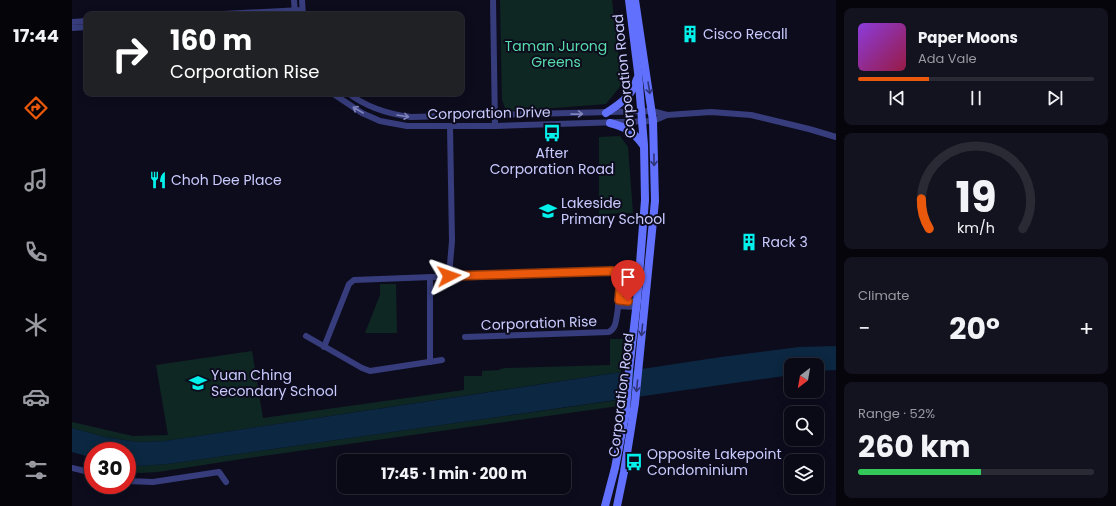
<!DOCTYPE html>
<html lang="en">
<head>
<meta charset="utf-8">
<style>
	:root { --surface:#0a0916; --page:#13121f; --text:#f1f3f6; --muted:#999aa1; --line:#2a2a35; --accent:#ea580c }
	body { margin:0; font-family:Poppins,sans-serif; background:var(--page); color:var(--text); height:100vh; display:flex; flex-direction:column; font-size:15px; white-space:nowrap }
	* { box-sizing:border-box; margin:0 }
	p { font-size:13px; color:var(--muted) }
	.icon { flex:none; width:22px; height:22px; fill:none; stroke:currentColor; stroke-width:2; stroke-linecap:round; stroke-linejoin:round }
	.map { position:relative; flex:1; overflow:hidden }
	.drawer { display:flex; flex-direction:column; gap:8px; padding:8px; background:#06050c; width:280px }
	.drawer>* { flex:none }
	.guide { position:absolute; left:12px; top:12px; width:380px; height:84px; border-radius:8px; box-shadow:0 2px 10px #0003,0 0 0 1px var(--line); background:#202124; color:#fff; overflow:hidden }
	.needle { width:26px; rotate:211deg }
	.controls { position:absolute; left:712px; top:358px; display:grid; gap:8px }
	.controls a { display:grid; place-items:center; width:40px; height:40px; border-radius:8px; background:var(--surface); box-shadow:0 2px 10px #0003,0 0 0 1px var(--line); font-size:20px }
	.speed { position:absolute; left:12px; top:442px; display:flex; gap:8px; font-size:20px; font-weight:700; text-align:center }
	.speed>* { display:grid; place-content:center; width:52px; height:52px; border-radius:50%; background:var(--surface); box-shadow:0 2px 10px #0003,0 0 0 1px var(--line); line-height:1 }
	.speed .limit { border:6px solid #d22; background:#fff; color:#111 }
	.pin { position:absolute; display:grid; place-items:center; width:34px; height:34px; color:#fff; margin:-41px -17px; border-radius:50% 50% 50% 0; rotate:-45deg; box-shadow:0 0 4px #0007 }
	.pin .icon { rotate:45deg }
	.me { position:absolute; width:44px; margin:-22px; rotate:86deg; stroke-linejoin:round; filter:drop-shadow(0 0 3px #0008) }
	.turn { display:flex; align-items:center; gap:14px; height:84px; padding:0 20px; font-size:18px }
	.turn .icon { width:52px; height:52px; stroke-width:2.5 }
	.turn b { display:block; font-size:28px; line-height:34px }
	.big { font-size:30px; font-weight:700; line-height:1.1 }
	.drawer .tile { flex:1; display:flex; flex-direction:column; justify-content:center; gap:6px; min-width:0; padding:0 14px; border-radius:8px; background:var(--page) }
	.drawer .dial { align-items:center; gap:0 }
	.dial svg { height:104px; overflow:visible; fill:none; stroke:var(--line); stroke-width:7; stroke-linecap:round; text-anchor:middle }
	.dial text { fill:var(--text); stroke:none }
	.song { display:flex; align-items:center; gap:12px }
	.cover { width:48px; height:48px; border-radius:6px; background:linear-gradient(135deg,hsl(270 70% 55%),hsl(340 70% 35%)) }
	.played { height:4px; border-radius:2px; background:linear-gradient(90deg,var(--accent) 30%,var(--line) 30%) }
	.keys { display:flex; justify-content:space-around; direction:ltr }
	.heat { display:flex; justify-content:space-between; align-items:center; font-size:22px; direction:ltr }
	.charge { height:6px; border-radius:3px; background:linear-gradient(90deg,#34c759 52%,var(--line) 0) }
	.trip { position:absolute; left:265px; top:454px; width:234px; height:40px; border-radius:8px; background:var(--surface); box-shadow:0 2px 10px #0003,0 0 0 1px var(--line); font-weight:700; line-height:40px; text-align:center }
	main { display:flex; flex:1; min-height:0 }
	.dock { display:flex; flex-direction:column; width:72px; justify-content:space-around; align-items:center; background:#040409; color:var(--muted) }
	.dock .icon { width:28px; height:28px }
	.dock .selected { color:var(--accent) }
	.dock b { font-size:18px; color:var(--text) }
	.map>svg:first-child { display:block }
	.green { fill:#0f2723 }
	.water { fill:#0c2741 }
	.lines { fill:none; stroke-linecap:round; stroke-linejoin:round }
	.minor { stroke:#373d7c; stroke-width:6 }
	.secondary { stroke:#6271fd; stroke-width:8 }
	.oneway { stroke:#2f3477 }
	.oneway2 { stroke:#8084bd }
	.route-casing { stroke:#983908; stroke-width:10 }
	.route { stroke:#ea580c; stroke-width:7 }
	.labels { text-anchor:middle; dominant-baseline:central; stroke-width:4; stroke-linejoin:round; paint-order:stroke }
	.poi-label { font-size:14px; fill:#c9cafe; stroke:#0d0c1d; text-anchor:start }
	.park-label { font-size:14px; fill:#57dcab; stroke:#0d0c1d }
	.street-label { font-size:14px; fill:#c9cafe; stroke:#0d0c1d }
</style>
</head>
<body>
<main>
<nav class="dock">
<b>17:44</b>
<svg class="icon selected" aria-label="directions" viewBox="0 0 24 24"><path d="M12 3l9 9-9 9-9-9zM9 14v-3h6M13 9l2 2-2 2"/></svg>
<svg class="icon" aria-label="music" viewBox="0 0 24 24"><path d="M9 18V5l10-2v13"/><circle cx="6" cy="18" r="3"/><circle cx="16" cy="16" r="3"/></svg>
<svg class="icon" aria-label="phone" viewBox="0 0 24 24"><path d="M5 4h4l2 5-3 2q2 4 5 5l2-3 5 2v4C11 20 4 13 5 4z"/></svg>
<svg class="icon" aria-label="climate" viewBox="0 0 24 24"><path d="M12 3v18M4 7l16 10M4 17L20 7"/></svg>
<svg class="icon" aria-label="car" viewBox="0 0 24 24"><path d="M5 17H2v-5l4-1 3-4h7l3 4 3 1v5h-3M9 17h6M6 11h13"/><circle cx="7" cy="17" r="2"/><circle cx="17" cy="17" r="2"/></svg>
<svg class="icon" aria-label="filters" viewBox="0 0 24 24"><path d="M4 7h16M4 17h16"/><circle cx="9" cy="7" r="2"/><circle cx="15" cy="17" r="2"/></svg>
</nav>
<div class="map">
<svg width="764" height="506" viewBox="0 0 764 506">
	<rect width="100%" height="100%" fill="#0d0c1d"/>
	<g class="green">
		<path d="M428,0H540L550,84L534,104L443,111L433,108L430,100Z"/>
		<path d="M548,136L556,147L561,213L527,214V137Z"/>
		<path d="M308,284H324L325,333H293L308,295Z"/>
		<path d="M538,339H551L549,372L93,441L66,442L33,437L0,428V422L61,436L96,435L84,365L180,351L191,418L392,390V376H410V371L428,370V369L434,368L538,365Z"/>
		<path d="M546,400L547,406L176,458L86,472L68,473L55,471V464L66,466L96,464Z"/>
	</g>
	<path class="water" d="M764,346V370L745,371V365H719V375L96,464L66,466L55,464V451H21V458L0,452V428L33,437L66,442L93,441L649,357L727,347Z"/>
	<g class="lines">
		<g class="minor">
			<path d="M222,0L223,15"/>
			<path d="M230,0L231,15"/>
			<path d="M421,0L423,126"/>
			<path d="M132,15L230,10"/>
			<path d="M0,22L15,21"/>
			<path d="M0,28L15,27"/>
			<path d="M260,93L290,113L308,121L335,126H423L581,121L595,115"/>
			<path d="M276,93C294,107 316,114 339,117L580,111L595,115L639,112L679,115L737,129L764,137"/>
			<path d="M377,276L380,241L378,126"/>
			<path d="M358,277V362"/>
			<path d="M547,300L565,301"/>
			<path d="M546,306L564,307"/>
			<path d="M234,336L290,368L298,371L370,360"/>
			<path d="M252,347L277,284L282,280L537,270C541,271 545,273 547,277C550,282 545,318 543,325C542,328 540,330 537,332L393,337"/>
			<path d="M0,468L21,473"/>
			<path d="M55,481L81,482L147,472L154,482"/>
		</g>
		<g class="secondary">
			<path d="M534,113C548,104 560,96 565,79"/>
			<path d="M538,123C554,127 562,132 571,145"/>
			<path d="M533,506L543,468L554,411L557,370L565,301L573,200L572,145L566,72L557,0"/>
			<path d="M545,506L552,472L563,403L583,201L581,121L563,0"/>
		</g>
	</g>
	<defs><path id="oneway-shaft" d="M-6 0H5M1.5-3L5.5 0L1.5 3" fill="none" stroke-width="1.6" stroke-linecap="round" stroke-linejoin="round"/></defs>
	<g class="oneway">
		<use href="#oneway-shaft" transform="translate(577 88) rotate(81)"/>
		<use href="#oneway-shaft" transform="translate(582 160) rotate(89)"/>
		<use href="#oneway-shaft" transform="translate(570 330) rotate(96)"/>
		<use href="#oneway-shaft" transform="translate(565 386) rotate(96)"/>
	</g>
	<g class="oneway2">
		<use href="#oneway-shaft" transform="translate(286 110) rotate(-150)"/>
		<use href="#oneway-shaft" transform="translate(505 114) rotate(-1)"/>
		<use href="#oneway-shaft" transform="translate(331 116) rotate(9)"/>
	</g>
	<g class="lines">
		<g class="route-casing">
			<path id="route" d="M377,276L541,271C551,278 548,289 547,300L556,301"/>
		</g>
		<use href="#route" class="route"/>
	</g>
	<defs>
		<g id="building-bare" transform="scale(1.38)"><path d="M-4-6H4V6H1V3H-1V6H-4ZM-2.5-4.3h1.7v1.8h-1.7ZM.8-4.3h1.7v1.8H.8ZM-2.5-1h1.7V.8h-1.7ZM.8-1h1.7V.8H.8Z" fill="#03f0eb" stroke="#0d0c1d" stroke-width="2.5" paint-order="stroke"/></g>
		<g id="bus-bare" transform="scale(1.38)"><path d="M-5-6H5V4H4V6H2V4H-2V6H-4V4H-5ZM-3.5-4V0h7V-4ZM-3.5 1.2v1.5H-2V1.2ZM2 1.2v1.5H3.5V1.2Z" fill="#03f0eb" stroke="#0d0c1d" stroke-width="2.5" paint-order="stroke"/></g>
		<g id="restaurant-bare" transform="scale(1.38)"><path d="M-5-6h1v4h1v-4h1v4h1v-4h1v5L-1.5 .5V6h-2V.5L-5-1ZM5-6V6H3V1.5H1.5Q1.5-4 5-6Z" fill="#03f0eb" stroke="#0d0c1d" stroke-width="2.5" paint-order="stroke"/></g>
		<g id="school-bare" transform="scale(1.38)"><path d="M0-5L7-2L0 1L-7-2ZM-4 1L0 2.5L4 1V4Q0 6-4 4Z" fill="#03f0eb" stroke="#0d0c1d" stroke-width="2.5" paint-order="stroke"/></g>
	</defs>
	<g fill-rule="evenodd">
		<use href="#building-bare" x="618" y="34"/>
		<use href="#bus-bare" x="480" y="133"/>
		<use href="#restaurant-bare" x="86" y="180"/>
		<use href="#school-bare" x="476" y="211"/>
		<use href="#building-bare" x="677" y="242"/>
		<use href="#school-bare" x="126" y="383"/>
		<use href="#bus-bare" x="562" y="462"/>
	</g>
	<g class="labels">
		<g class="poi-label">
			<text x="631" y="34">Cisco Recall</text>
			<text x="480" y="153" text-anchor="middle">After<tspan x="480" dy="16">Corporation Road</tspan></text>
			<text x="99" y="180">Choh Dee Place</text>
			<text x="489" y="203">Lakeside<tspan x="489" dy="16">Primary School</tspan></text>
			<text x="690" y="242">Rack 3</text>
			<text x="139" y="375">Yuan Ching<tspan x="139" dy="16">Secondary School</tspan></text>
			<text x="575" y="454">Opposite Lakepoint<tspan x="575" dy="16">Condominium</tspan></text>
		</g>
		<g class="park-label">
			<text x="484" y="46">Taman Jurong<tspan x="484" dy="16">Greens</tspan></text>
		</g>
		<g class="street-label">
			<text transform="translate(552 76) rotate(-96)">Corporation Road</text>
			<text transform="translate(417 113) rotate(-1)">Corporation Drive</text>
			<text transform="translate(467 323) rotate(-2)">Corporation Rise</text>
			<text transform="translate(549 395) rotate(-83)">Corporation Road</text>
		</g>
	</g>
</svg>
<div class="controls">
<a><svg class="needle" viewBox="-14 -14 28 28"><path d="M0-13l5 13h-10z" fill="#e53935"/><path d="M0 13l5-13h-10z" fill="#999aa1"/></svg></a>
<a><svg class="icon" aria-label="search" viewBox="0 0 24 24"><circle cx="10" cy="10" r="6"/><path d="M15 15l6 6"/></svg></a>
<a><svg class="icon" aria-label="layers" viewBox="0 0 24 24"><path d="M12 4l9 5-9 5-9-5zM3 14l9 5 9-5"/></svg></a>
</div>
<div class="speed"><div class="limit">30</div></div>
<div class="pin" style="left:556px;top:301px;background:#d93025"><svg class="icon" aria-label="arrive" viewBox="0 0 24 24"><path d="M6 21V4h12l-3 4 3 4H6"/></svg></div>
<svg class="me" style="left:377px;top:276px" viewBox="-20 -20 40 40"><path d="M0-17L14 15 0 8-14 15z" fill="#ea580c" stroke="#fff" stroke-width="4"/></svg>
<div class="trip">17:45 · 1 min · 200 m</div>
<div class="guide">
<div class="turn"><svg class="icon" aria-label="right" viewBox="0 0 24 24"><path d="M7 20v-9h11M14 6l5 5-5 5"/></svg><div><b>160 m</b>Corporation Rise</div></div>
</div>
</div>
<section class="drawer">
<div class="tile">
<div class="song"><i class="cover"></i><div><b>Paper Moons</b><p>Ada Vale</p></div></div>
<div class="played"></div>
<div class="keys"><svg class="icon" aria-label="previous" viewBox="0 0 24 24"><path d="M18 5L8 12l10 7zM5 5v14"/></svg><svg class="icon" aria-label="pause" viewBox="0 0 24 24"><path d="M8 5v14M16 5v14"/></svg><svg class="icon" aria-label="next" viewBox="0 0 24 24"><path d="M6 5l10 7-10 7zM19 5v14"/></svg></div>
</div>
<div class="tile dial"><svg viewBox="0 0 100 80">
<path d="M14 69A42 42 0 1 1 86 69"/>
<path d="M14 69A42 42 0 0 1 8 46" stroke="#ea580c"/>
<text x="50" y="56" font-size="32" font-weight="700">19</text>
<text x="50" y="72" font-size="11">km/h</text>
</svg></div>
<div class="tile"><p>Climate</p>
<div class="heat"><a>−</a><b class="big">20°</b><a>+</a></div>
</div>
<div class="tile"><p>Range · 52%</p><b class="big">260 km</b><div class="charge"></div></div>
</section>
</main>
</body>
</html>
